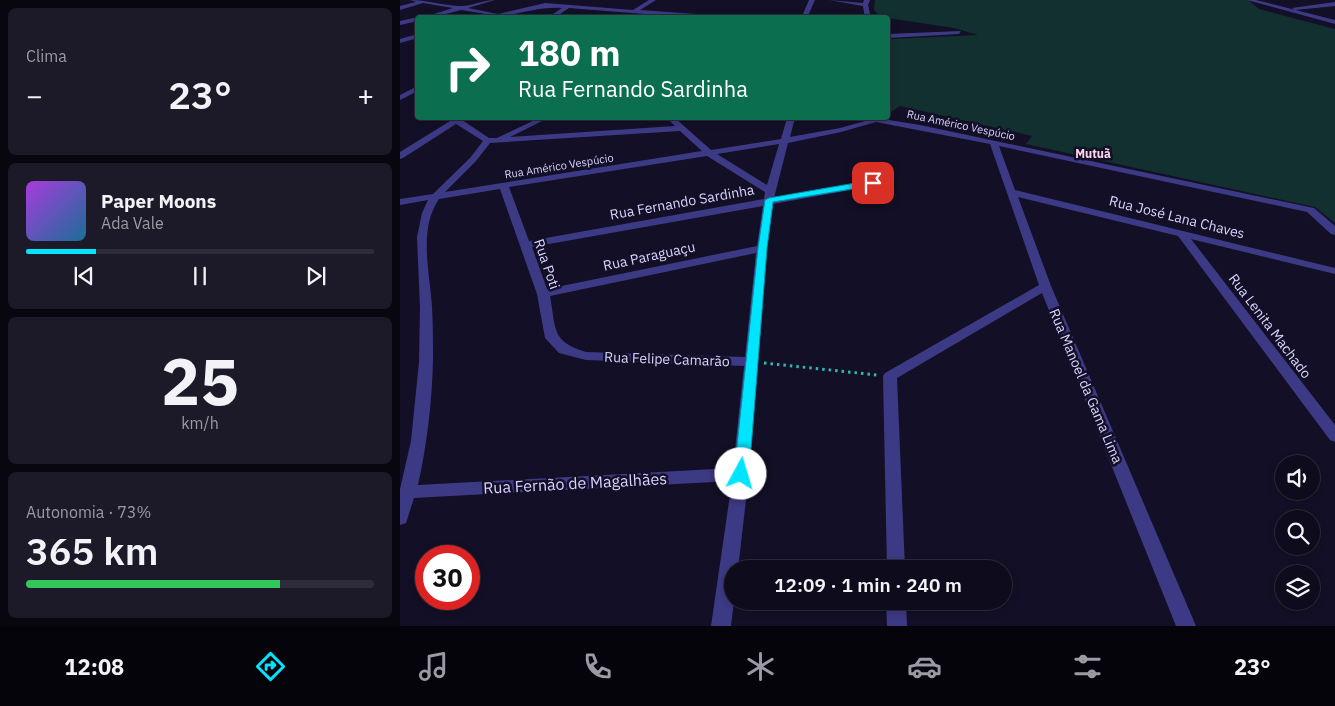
<!DOCTYPE html>
<html lang="pt">
<head>
<meta charset="utf-8">
<style>
	:root { --surface:#0e0b1c; --page:#1c1929; --text:#f1f3f6; --muted:#9b9ba3; --line:#2e2b3b; --accent:#00e5ff }
	body { margin:0; font-family:"IBM Plex Sans",sans-serif; background:var(--page); color:var(--text); height:100vh; display:flex; flex-direction:column; font-size:19px; white-space:nowrap }
	* { box-sizing:border-box; margin:0 }
	p { font-size:16px; color:var(--muted) }
	.icon { flex:none; width:28px; height:28px; fill:none; stroke:currentColor; stroke-width:2; stroke-linecap:round; stroke-linejoin:round }
	.map { position:relative; flex:1; overflow:hidden }
	.side { display:flex; flex-direction:column; gap:8px; padding:8px; background:#08060f; width:400px }
	.side>* { flex:none }
	.top-card { position:absolute; left:15px; top:15px; width:475px; height:105px; border-radius:5px; box-shadow:0 2px 8px #0003,0 0 0 1px var(--line); background:#0b6e4f; color:#fff; overflow:hidden }
	.controls { position:absolute; left:875px; top:455px; display:grid; gap:10px }
	.controls a { display:grid; place-items:center; width:45px; height:45px; border-radius:50%; background:var(--surface); box-shadow:0 2px 8px #0003,0 0 0 1px var(--line); font-size:25px }
	.speed { position:absolute; left:15px; top:545px; display:flex; gap:10px; font-size:25px; font-weight:700; text-align:center }
	.speed>* { display:grid; place-content:center; width:65px; height:65px; border-radius:50%; background:var(--surface); box-shadow:0 2px 8px #0003,0 0 0 1px var(--line); line-height:1 }
	.speed .limit { border:8px solid #d22; background:#fff; color:#111 }
	.pin { position:absolute; display:grid; place-items:center; width:42px; height:42px; color:#fff; margin:-21px; border-radius:10px; box-shadow:0 2px 8px #0006 }
	.me { position:absolute; width:55px; margin:-28px; rotate:6deg; stroke-linejoin:round; filter:drop-shadow(0 0 4px #0008) }
	.turn { display:flex; align-items:center; gap:18px; height:105px; padding:0 20px; font-size:22px }
	.turn .icon { width:65px; height:65px; stroke-width:2.5 }
	.turn b { display:block; font-size:35px; line-height:42px }
	.big { font-size:38px; font-weight:600; line-height:1.1 }
	.side .tile { flex:1; display:flex; flex-direction:column; justify-content:center; gap:8px; min-width:0; padding:0 18px; border-radius:8px; background:var(--page) }
	.side .dial { align-items:center; gap:0 }
	.dial b { font-size:65px; line-height:1 }
	.song { display:flex; align-items:center; gap:15px }
	.cover { width:60px; height:60px; border-radius:8px; background:linear-gradient(135deg,hsl(280 70% 55%),hsl(200 70% 35%)) }
	.played { height:5px; border-radius:2px; background:linear-gradient(90deg,var(--accent) 20%,var(--line) 20%) }
	.keys { display:flex; justify-content:space-around; direction:ltr }
	.heat { display:flex; justify-content:space-between; align-items:center; font-size:28px; direction:ltr }
	.charge { height:8px; border-radius:4px; background:linear-gradient(90deg,#34c759 73%,var(--line) 0) }
	.trip { position:absolute; left:324px; top:560px; width:288px; height:50px; border-radius:25px; background:var(--surface); box-shadow:0 2px 8px #0003,0 0 0 1px var(--line); font-weight:600; line-height:50px; text-align:center }
	.dock { display:flex; height:80px; justify-content:space-around; align-items:center; background:#06040b; color:var(--muted) }
	.dock .icon { width:35px; height:35px }
	.dock .active { color:var(--accent) }
	.dock b { font-size:22px; color:var(--text) }
	main { display:flex; flex:1; min-height:0 }
	.map>svg:first-child { display:block }
	.green { fill:#12302f }
	.lines { fill:none; stroke-linecap:round; stroke-linejoin:round }
	.path { stroke:#2fb8b0; stroke-width:3; stroke-dasharray:2.5 4; stroke-linecap:butt }
	.minor { fill:#3d3a85; fill-rule:evenodd }
	.route { fill:#00e5ff; stroke:#0095a6 }
	.labels { text-anchor:middle; dominant-baseline:central; stroke-width:5; stroke-linejoin:round; paint-order:stroke }
	.far-street-label { font-size:11px; fill:#d9d4ff; stroke:#130f26 }
	.far-neighbourhood-label { font-size:12px; font-weight:bold; fill:#ffd6f0; stroke:#130f26 }
	.street-label { font-size:14px; fill:#d9d4ff; stroke:#130f26 }
	.near-street-label { font-size:16px; fill:#d9d4ff; stroke:#130f26 }
</style>
</head>
<body>
<main>
<section class="side">
<div class="tile"><p>Clima</p>
<div class="heat"><a>−</a><b class="big">23°</b><a>+</a></div>
</div>
<div class="tile">
<div class="song"><i class="cover"></i><div><b>Paper Moons</b><p>Ada Vale</p></div></div>
<div class="played"></div>
<div class="keys"><svg class="icon" aria-label="previous" viewBox="0 0 24 24"><path d="M18 5L8 12l10 7zM5 5v14"/></svg><svg class="icon" aria-label="pause" viewBox="0 0 24 24"><path d="M8 5v14M16 5v14"/></svg><svg class="icon" aria-label="next" viewBox="0 0 24 24"><path d="M6 5l10 7-10 7zM19 5v14"/></svg></div>
</div>
<div class="tile dial"><b>25</b><p>km/h</p></div>
<div class="tile"><p>Autonomia · 73%</p><b class="big">365 km</b><div class="charge"></div></div>
</section>
<div class="map">
<svg width="935" height="626" viewBox="0 0 935 626">
	<rect width="100%" height="100%" fill="#130f26"/>
	<path class="green" d="M475,0H848L859,9L935,29V223L915,207L626,144L632,136L500,106L488,114V39L578,35L554,28L481,17L474,10Z"/>
	<g class="lines">
		<path class="path" d="M364,363L477,375"/>
		<g class="minor">
			<path d="M10,0C27,0 42,5 59,6C70,7 82,0 95,0L68,8L98,14L145,3L233,10L249,0H256L240,10L311,15L403,14L409,0H415L407,18H295L169,8L154,18H147L162,8C135,6 110,18 84,18L92,15L61,10L31,18H21L53,8L23,3L0,10V6L16,2Z"/>
			<path d="M429,0L463,3L464,0H470L468,5L471,18H465L463,6Z"/>
			<path d="M847,0H856L935,20V24Z"/>
			<path d="M935,2V6L895,10L892,8Z"/>
			<path d="M18,17V21L0,25V21Z"/>
			<path d="M561,31L559,34L488,38V34Z"/>
			<path d="M18,34V38L0,43V39Z"/>
			<path d="M18,86V91L0,100V95Z"/>
			<path d="M55,118H64L62,120L89,138H97L139,118H148L110,137L275,126L267,118H275L311,150L381,139L387,118H395L390,137L440,128L476,118L520,125L914,208L935,226V235L931,234L907,212L599,146L615,190L935,268V274L791,239L935,425V442L930,440L778,236L618,197L651,286L796,626H776L642,293L497,378L505,569H487L483,376L485,373L639,285L590,144L476,122L441,132L388,143L374,198L473,180L478,183L473,186L373,204L367,248L349,474L338,569H332L334,601L331,626H311L332,481L14,498L6,523L0,525V489L11,441L19,362L20,308L17,237L22,213L28,200L0,205V199L33,194L70,158L83,141L56,124L3,158L0,159V152ZM280,131L302,151L45,192L76,161L90,143ZM379,144L367,185L317,154ZM307,156L365,192L364,199L129,241L109,187ZM100,189L137,294L145,338L159,353L186,360L344,366L333,468L18,485C27,444 32,402 33,360C33,342 33,325 32,307C30,273 18,229 39,199ZM363,206L357,246L147,289L132,247ZM356,253L345,357L186,352C151,342 156,328 150,296Z"/>
			<path d="M486,601H506L507,626H487Z"/>
		</g>
	</g>
	<path class="route" d="M473,180L476,181V185L373,202L367,248L349,474L347,478L341,479L336,478L334,474L358,248L365,200L369,198Z"/>
	<g class="labels">
		<g class="far-street-label">
			<text transform="translate(561 125) rotate(12)">Rua Américo Vespúcio</text>
			<text transform="translate(159 166) rotate(-9)">Rua Américo Vespúcio</text>
		</g>
		<g class="far-neighbourhood-label">
			<text x="693" y="153">Mutuã</text>
		</g>
		<g class="street-label">
			<text transform="translate(282 202) rotate(-10)">Rua Fernando Sardinha</text>
			<text transform="translate(777 217) rotate(14)">Rua José Lana Chaves</text>
			<text transform="translate(249 256) rotate(-12)">Rua Paraguaçu</text>
			<text transform="translate(147 264) rotate(71)">Rua Poti</text>
			<text transform="translate(870 326) rotate(53)">Rua Lenita Machado</text>
			<text transform="translate(267 359) rotate(2)">Rua Felipe Camarão</text>
			<text transform="translate(686 386) rotate(67)">Rua Manoel da Gama Lima</text>
		</g>
		<g class="near-street-label">
			<text transform="translate(175 483) rotate(-3)">Rua Fernão de Magalhães</text>
		</g>
	</g>
</svg>
<div class="controls">
<a><svg class="icon" aria-label="sound" viewBox="0 0 24 24"><path d="M4 9h4l5-4v14l-5-4H4zM17 9q2 3 0 6"/></svg></a>
<a><svg class="icon" aria-label="search" viewBox="0 0 24 24"><circle cx="10" cy="10" r="6"/><path d="M15 15l6 6"/></svg></a>
<a><svg class="icon" aria-label="layers" viewBox="0 0 24 24"><path d="M12 4l9 5-9 5-9-5zM3 14l9 5 9-5"/></svg></a>
</div>
<div class="speed"><div class="limit">30</div></div>
<div class="pin" style="left:473px;top:183px;background:#d93025"><svg class="icon" aria-label="arrive" viewBox="0 0 24 24"><path d="M6 21V4h12l-3 4 3 4H6"/></svg></div>
<svg class="me" style="left:341px;top:474px" viewBox="-20 -20 40 40"><circle r="19" fill="#fff"/><path d="M0-13L10 11 0 6-10 11z" fill="#00e5ff"/></svg>
<div class="trip">12:09 · 1 min · 240 m</div>
<div class="top-card">
<div class="turn"><svg class="icon" aria-label="right" viewBox="0 0 24 24"><path d="M7 20v-9h11M14 6l5 5-5 5"/></svg><div><b>180 m</b>Rua Fernando Sardinha</div></div>
</div>
</div>
</main>
<nav class="dock">
<b>12:08</b>
<svg class="icon active" aria-label="directions" viewBox="0 0 24 24"><path d="M12 3l9 9-9 9-9-9zM9 14v-3h6M13 9l2 2-2 2"/></svg>
<svg class="icon" aria-label="music" viewBox="0 0 24 24"><path d="M9 18V5l10-2v13"/><circle cx="6" cy="18" r="3"/><circle cx="16" cy="16" r="3"/></svg>
<svg class="icon" aria-label="phone" viewBox="0 0 24 24"><path d="M5 4h4l2 5-3 2q2 4 5 5l2-3 5 2v4C11 20 4 13 5 4z"/></svg>
<svg class="icon" aria-label="climate" viewBox="0 0 24 24"><path d="M12 3v18M4 7l16 10M4 17L20 7"/></svg>
<svg class="icon" aria-label="car" viewBox="0 0 24 24"><path d="M5 17H2v-5l4-1 3-4h7l3 4 3 1v5h-3M9 17h6M6 11h13"/><circle cx="7" cy="17" r="2"/><circle cx="17" cy="17" r="2"/></svg>
<svg class="icon" aria-label="filters" viewBox="0 0 24 24"><path d="M4 7h16M4 17h16"/><circle cx="9" cy="7" r="2"/><circle cx="15" cy="17" r="2"/></svg>
<b>23°</b>
</nav>
</body>
</html>
